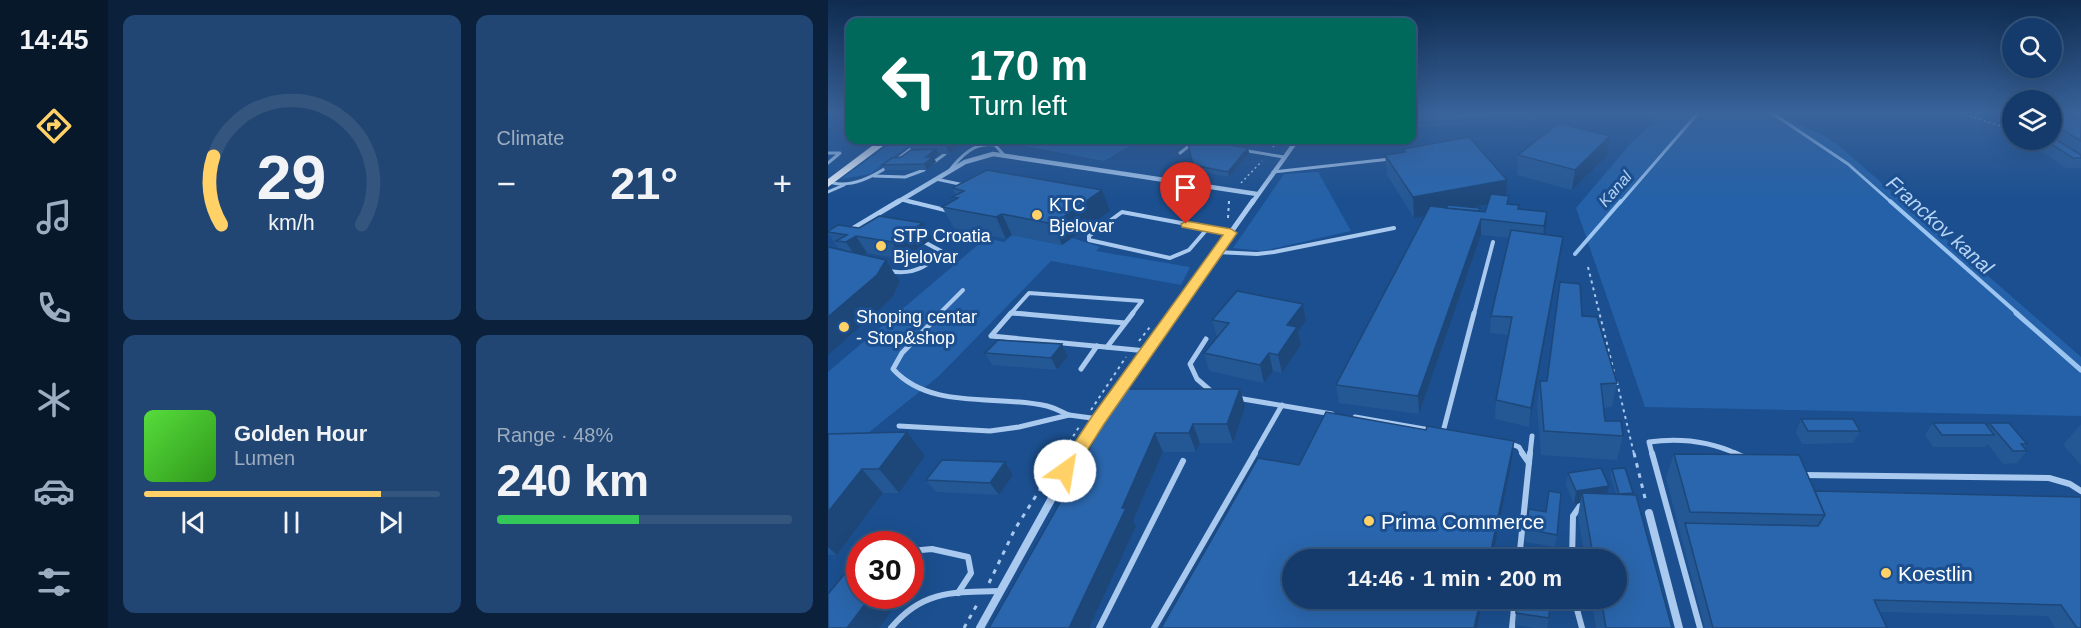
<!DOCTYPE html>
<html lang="en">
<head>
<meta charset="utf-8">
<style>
	:root { --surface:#143b6b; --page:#214673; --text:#f1f3f6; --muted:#9dadc1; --line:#33557e; --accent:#ffd166 }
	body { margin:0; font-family:Helvetica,sans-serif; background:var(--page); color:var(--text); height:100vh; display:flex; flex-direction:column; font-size:22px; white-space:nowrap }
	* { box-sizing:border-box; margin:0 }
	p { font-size:20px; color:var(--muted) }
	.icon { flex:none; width:33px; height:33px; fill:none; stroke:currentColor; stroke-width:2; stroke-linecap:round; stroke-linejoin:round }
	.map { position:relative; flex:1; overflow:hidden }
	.sheet { display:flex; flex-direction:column; gap:15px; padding:15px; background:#0b203b; width:720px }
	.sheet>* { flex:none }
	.guide { position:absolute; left:18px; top:18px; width:570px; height:126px; border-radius:12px; box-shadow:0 6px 24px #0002,0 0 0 2px var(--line); background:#00695c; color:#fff; overflow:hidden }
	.tools { position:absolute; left:1174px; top:18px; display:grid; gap:12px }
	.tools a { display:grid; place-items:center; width:60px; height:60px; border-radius:50%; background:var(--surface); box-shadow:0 6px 24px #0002,0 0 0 2px var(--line); font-size:30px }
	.speed { position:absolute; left:18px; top:531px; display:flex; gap:12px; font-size:30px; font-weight:700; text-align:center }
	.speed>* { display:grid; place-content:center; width:78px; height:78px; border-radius:50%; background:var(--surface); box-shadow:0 6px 24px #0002,0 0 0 2px var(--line); line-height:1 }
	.speed .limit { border:9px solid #d22; background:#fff; color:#111 }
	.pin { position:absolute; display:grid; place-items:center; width:51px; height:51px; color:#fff; margin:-62px -26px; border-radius:50% 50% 50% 0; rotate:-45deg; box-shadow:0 0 6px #0007 }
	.pin .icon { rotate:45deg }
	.me { position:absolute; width:66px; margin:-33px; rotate:32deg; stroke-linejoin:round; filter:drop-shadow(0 0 4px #0008) }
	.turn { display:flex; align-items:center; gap:21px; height:126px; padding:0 24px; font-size:27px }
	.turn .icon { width:78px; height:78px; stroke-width:2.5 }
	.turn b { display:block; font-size:42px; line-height:51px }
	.big { font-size:45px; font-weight:600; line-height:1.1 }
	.sheet .card { flex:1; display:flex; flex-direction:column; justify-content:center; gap:9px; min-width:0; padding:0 21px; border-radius:12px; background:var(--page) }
	.sheet .dial { align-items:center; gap:0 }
	.dial svg { height:156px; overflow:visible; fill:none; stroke:var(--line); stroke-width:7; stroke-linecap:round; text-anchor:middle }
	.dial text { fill:var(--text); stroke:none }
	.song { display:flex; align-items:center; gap:18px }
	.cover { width:72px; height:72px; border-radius:9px; background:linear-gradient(135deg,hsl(110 70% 55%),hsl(110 70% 35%)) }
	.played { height:6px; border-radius:3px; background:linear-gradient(90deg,var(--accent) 80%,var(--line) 80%) }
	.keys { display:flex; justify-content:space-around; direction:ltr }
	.heat { display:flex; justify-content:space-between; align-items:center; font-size:33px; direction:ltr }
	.charge { height:9px; border-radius:4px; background:linear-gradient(90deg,#34c759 48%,var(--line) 0) }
	.sheet .tiles { flex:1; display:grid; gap:15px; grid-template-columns:repeat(2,1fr) }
	.trip { position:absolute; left:454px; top:549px; width:345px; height:60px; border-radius:30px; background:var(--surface); box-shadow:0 6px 24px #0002,0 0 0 2px var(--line); font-weight:600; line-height:60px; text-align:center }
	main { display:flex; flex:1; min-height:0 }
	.tab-bar { display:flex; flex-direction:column; width:108px; justify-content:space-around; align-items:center; background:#08182b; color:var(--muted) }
	.tab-bar .icon { width:42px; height:42px }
	.tab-bar .on { color:var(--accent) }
	.tab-bar b { font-size:27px; color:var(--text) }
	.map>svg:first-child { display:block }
	.green { fill:#2461a8 }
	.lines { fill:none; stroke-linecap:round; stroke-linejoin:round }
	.stream-far2 { stroke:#9cc4f0; stroke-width:3 }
	.stream-far1 { stroke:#9cc4f0; stroke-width:4 }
	.stream { stroke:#9cc4f0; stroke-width:5 }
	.path-far2 { stroke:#a9c9ee; stroke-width:1.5; stroke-dasharray:2 3; stroke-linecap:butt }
	.path-far1 { stroke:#a9c9ee; stroke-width:2; stroke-dasharray:3 4; stroke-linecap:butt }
	.path { stroke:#a9c9ee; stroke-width:3; stroke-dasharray:4.5 6; stroke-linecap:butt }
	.lane-far3 { stroke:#a9c9ee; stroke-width:3 }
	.lane-far2 { stroke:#a9c9ee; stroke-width:4 }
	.lane-far1 { stroke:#a9c9ee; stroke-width:5 }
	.lane { stroke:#a9c9ee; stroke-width:6 }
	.street-far3 { stroke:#a9c9ee; stroke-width:4.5 }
	.street-far2 { stroke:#a9c9ee; stroke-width:5 }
	.street-far1 { stroke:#a9c9ee; stroke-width:7 }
	.street { stroke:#a9c9ee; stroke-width:8 }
	.primary { fill:#f0f6ff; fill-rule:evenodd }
	.wall { fill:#245895; fill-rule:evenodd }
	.shaded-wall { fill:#1d4779 }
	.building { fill:#2a66ad; stroke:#1d4779; stroke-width:1.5 }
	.route { fill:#ffd166; stroke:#a68842; stroke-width:1.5 }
	.poi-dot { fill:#ffd166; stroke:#1b4f8f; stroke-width:2 }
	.labels { text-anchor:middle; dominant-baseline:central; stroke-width:6; stroke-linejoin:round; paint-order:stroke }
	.far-water-label { font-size:16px; font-style:italic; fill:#b5d3f5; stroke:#1b4f8f }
	.poi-label { font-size:18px; fill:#fff; stroke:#1b4f8f; text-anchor:start }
	.water-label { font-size:20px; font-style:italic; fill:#b5d3f5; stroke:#1b4f8f }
	.near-poi-label { font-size:21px; fill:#fff; stroke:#1b4f8f; text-anchor:start }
</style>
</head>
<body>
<main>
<nav class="tab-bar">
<b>14:45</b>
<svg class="icon on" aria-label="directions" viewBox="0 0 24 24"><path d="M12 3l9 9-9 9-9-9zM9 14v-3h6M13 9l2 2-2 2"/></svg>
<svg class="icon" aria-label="music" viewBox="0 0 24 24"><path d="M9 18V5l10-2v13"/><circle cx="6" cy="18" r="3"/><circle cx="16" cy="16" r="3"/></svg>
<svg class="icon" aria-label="phone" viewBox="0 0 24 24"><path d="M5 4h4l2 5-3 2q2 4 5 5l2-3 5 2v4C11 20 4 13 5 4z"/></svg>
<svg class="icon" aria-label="climate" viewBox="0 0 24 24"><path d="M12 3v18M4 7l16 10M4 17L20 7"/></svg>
<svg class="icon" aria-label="car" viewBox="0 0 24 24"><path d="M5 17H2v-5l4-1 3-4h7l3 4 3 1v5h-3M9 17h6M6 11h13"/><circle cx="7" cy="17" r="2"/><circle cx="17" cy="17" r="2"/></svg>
<svg class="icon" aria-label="filters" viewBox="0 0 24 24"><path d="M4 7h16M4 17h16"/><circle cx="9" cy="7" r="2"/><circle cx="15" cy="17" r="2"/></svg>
</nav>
<section class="sheet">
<div class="tiles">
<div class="card dial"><svg viewBox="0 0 100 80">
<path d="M14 69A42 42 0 1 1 86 69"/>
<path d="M14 69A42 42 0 0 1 10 34" stroke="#ffd166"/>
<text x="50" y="56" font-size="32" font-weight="700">29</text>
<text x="50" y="72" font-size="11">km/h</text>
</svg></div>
<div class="card"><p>Climate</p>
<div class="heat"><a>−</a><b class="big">21°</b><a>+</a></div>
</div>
<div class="card">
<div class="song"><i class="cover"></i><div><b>Golden Hour</b><p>Lumen</p></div></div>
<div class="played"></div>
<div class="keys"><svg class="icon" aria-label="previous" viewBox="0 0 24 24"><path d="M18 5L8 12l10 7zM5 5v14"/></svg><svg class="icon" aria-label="pause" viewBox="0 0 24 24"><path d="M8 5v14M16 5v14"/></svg><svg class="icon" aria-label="next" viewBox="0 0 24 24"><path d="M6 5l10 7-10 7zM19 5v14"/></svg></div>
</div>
<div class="card"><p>Range · 48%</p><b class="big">240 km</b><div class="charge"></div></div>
</div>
</section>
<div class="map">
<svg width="1253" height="628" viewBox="0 0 1253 628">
	<rect width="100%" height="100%" fill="#1b4f8f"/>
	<g class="green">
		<path d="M818,113H943L993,134L1009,144L1253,357V416L817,407L748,208L802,144L826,122Z"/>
		<path d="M67,140H89L42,174L13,179Z"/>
		<path d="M165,140H311L276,161Z"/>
		<path d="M490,172L523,231L434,251L405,248L456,174Z"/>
		<path d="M184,235L234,245L244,238L272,247L268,251L362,267L353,285L223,261L111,376L19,450H0V372L158,238L176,242Z"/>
	</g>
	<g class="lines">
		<g class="stream-far2">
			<path d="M944,113L1020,164L1064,203"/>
			<path d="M792,203L870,113"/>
		</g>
		<g class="stream-far1">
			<path d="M1062,201L1190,314"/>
			<path d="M747,254L793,201"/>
		</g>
		<path class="stream" d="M1188,313L1253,370"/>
		<g class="path-far2">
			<path d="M1132,113L1185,130"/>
			<path d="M445,147L450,140"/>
			<path d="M413,183L434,161"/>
			<path d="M401,203V200"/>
		</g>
		<g class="path-far1">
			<path d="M400,218L401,201"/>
			<path d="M760,267L787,376"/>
			<path d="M311,341L322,327"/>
			<path d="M789,382L806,454"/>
			<path d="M263,410L298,357"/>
			<path d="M234,454L251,427"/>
		</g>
		<g class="path">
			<path d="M806,453L818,502"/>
			<path d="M161,583L187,529L235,453"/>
			<path d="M136,628L151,601"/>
		</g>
		<g class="lane-far3">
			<path d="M468,141H497"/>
			<path d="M126,147L133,140"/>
			<path d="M414,150L456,157"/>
			<path d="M0,153H12L0,163"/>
			<path d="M352,153L365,143"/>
			<path d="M67,161L94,140"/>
			<path d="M106,162L117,154"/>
			<path d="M121,171C133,156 146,142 167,145L175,154"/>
			<path d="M445,172L562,159"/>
			<path d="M46,176L77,177L96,170"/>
			<path d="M108,179L136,185"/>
			<path d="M5,180V183C25,187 44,177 61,166"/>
			<path d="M0,192L16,185"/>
			<path d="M74,200L86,203"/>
		</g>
		<g class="lane-far2">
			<path d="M80,201L121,211"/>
			<path d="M294,212L380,228L361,250L342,258L261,240V236Z"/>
			<path d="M380,228L403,233"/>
			<path d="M389,252L429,254L446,252L566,228"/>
			<path d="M61,271C82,275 100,268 113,251L98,243"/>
			<path d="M184,313L200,314"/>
			<path d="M111,314L135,290"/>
			<path d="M182,314L201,293L314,301L304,314"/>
			<path d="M646,314L665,242"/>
		</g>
		<g class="lane-far1">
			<path d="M113,313L74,353L65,369C103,411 169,394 219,406C227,408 234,412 241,415"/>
			<path d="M183,313L163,336L319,351"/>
			<path d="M184,313L297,323"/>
			<path d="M378,339L362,364L369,379L383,391"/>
			<path d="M279,347L305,313"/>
			<path d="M253,369L269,346"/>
			<path d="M409,398L504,414"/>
			<path d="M527,417L602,430"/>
			<path d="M71,426L162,431L191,427L241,415L271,419"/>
			<path d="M615,432L646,313"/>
			<path d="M681,443L691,447L695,454"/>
			<path d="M426,454L454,405"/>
			<path d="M702,454L704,436"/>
			<path d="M824,454L821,442C851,438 881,441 909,454"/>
		</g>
		<g class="lane">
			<path d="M694,453L701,463"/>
			<path d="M824,453L872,628"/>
			<path d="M906,453L915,457"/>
			<path d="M974,475L1221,478L1242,484L1253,491"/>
			<path d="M82,551L104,549L140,557L143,573L130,593"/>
			<path d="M691,560L702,453"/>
			<path d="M744,560L745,516L752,506L756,505"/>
			<path d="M746,598L754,628"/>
			<path d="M63,628C94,590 126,592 172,591"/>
			<path d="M271,628L355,461"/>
			<path d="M326,628L427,453"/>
			<path d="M684,628L687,598"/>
		</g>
		<g class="street-far3">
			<path d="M68,203L137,162L165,154L429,194"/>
			<path d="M424,203L469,140"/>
		</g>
		<g class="street-far2">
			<path d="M21,231L71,201"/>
			<path d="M345,314L425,201"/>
		</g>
		<path class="street-far1" d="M248,454L346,313"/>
		<g class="street">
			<path d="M821,513L851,628"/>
			<path d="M152,628L249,453"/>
		</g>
		<path class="primary" d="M52,140H63L0,187V179Z"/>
	</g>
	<g class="wall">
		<path d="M584,113L709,115V120L584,128Z"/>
		<path d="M1171,113H1185V122Z"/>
		<path d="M1224,113H1253V168L1251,167L1250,168H1238L1197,140H1224Z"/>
		<path d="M122,140H126L130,147L122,154H111L106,158L108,162L99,170H57L54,165L73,157L83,150L81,145Z"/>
		<path d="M360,143L420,148L421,153L401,177L366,170Z"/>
		<path d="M575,149L679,196L681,204L690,209L719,212L716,234L733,253L701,427L667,419L668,400L681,335L662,333L663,316L681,238L653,235L591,414L511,403L508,385L596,216L586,218L559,175L557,155L575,152ZM659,205L657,212H652L644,207Z"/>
		<path d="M690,155L779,156L744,190L689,175Z"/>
		<path d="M124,188L282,211L234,245L184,235L178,239L126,228L114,207L126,200L124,197L128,195Z"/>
		<path d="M0,231L104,239L74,259L39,253L36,255L72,282L64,298L14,248H10L0,233Z"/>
		<path d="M475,304L478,321L470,332L473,345L454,373L445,371L436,383L381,371L376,353L389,337L384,320Z"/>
		<path d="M754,316L789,383L784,407L775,408L777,421L795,436L789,460L713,455L709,405L712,381H719Z"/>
		<path d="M234,344L240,356L229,370L164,365L157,353Z"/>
		<path d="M294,389H412L417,407L405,443H372L368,452H335L305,521L308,526L229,508Z"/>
		<path d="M973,419L1032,431L1025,443L974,444L968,432Z"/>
		<path d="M1105,423L1159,426L1161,423L1199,444L1196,448L1199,451L1189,463L1175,464L1160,444L1157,447H1105L1097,435Z"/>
		<path d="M1253,424V465L1235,445Z"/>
		<path d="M0,434L97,456L71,493H55L9,555H0Z"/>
		<path d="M846,454L987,491L1253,497V628H1227L1220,616L1052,612L1059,628H877L838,478Z"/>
		<path d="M784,469L805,493L804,495L844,628H768L763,598H789V560H757L750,516L752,503L746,504L738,485L740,473L781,486L779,494H788L782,475Z"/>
		<path d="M185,475L171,495L108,492L98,480Z"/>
		<path d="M698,529L729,535L727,547L697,542Z"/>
		<path d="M689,598L721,618L719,628H707L687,625Z"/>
	</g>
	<g class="shaded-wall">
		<path d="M782,136L779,156L744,190L747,170Z"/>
		<path d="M122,140H126L130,147L122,154L117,144Z"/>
		<path d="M420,148L421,153L401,177L400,172Z"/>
		<path d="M108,149L111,154L106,158L108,162L99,170L96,164L98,157Z"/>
		<path d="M679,180L678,201L586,218L585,197Z"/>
		<path d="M274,190L282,211L234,245L225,224Z"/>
		<path d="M719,212L718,228L715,242L716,226Z"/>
		<path d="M174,214L184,235L178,239L168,217Z"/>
		<path d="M653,219V235L591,414L590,396Z"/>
		<path d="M95,223L104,239L74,259L64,242Z"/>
		<path d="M28,236L39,253L29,259L18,242Z"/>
		<path d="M735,237L733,253L701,427L703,408Z"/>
		<path d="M58,260L72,282L64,298L0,355V317Z"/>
		<path d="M475,304L478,321L470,332L473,345L454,373L450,355L459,325Z"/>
		<path d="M234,344L240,356L229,370L223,358Z"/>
		<path d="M441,353L445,371L436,383L432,365Z"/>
		<path d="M412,389L417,407L405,443L399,424Z"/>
		<path d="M365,424L372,443L368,452L361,433Z"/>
		<path d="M79,432L97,456L71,493L51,469Z"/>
		<path d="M327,433L335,452L305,521L308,526L261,628H241Z"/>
		<path d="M686,441L684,459L664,560H661Z"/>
		<path d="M177,462L185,475L171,495L162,483Z"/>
		<path d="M34,469L55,493L9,555L0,547V512Z"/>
		<path d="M781,486L778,498L754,493L752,503L746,504L748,491Z"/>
		<path d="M43,596H74L51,628H19Z"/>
		<path d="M653,598H655L649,628H646Z"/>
	</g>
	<g class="building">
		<path d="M584,113H708L709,115L584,123Z"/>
		<path d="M1224,113H1241L1253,121V141L1224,123Z"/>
		<path d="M731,123L782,136L747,170L690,155Z"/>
		<path d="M641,137L679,180L585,197L557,155L577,152L575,149Z"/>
		<path d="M1224,137L1253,155V158H1245L1217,140H1224Z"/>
		<path d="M87,140H122L117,144L81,145Z"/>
		<path d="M365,140H372L420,148L400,172L365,165L360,143Z"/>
		<path d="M108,149L98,157H105L96,164L54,165L64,158L73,157L83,150Z"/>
		<path d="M159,170L274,190L225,224L174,214L168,217L114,207L130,198L124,197L136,191L124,188Z"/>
		<path d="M663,194L681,196L679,204L691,205L690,209L719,212L716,226L653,219L590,396L508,385L602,206L657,212Z"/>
		<path d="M620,205L652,208L651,211L618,208Z"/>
		<path d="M51,216L95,223L64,242L28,236L18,242L8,241L19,235L0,232V231L10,225L31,228Z"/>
		<path d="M683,230L735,237L703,408L668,400L684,317L663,316Z"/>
		<path d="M0,247L58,260L49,275L0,317Z"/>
		<path d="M732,282L752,284L754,316L769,317L789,383L773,384L777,421H793L795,436L716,431L712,381H719Z"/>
		<path d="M409,291L475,304L459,325L469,327L450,355L441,353L432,365L376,353L401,323L384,320Z"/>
		<path d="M170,340L234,344L223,358L157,353Z"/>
		<path d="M294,389H412L399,424H365L361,433H327L294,508H298L241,628H161L229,508Z"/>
		<path d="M498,412L598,430L599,426L686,441L661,560H465V598H653L646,628H333L430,458L471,465Z"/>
		<path d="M973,419H1025L1032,431H980Z"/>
		<path d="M1105,423H1157L1166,435H1114Z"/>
		<path d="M1161,423H1181L1199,444H1193L1199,451H1185Z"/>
		<path d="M79,432L51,469H34L0,512V434Z"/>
		<path d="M846,454L971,455L997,515L862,512Z"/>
		<path d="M114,460L177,462L162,483L98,480Z"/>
		<path d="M773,468L781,486L748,491L740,473Z"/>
		<path d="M797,468L805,493L791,494L784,469Z"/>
		<path d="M721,491L733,493L729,535L698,529L701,509L718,512Z"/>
		<path d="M987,491L1253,497V628H1249L1233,605L1046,600L1059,628H885L857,523L990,526L997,515Z"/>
		<path d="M754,493L808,495L844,628H778L773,598H789V560H766Z"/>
		<path d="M694,551L725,556L724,560H693Z"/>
		<path d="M24,565H32V596H43L19,628H0V594Z"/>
		<path d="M689,598H722L721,618L688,613Z"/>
	</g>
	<linearGradient id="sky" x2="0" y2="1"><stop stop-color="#0f2b4f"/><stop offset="0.56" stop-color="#39639b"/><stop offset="1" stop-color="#39639b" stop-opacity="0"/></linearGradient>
	<rect width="1253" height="201" fill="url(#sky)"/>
	<path class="route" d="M358,221L403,229L409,233L276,424L243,476L237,479L231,476L229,471L231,466L265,415L395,235L354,227L353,224Z"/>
	<g class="poi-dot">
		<circle cx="209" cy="215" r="6"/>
		<circle cx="53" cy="246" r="6"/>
		<circle cx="16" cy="327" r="6"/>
		<circle cx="541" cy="521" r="6"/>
		<circle cx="1058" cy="573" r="6"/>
	</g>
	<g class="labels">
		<g class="far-water-label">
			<text transform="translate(787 189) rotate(-49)">Kanal</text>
		</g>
		<g class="poi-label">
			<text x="221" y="205">KTC<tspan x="221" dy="21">Bjelovar</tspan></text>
			<text x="65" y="236">STP Croatia<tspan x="65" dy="21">Bjelovar</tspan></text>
			<text x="28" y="317">Shoping centar<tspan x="28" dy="21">- Stop&amp;shop</tspan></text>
		</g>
		<g class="water-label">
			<text transform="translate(1112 225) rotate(42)">Franckov kanal</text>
		</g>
		<g class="near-poi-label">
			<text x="553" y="521">Prima Commerce</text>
			<text x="1070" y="573">Koestlin</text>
		</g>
	</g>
</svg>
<div class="tools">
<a><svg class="icon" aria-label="search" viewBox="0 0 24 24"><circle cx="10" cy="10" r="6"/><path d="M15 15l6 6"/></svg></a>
<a><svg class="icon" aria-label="layers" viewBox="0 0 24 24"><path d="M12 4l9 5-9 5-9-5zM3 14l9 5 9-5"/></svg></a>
</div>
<div class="speed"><div class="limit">30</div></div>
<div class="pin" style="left:358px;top:224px;background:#d93025"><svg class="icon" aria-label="arrive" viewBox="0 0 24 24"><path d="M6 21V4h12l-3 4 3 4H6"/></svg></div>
<svg class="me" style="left:237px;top:471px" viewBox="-20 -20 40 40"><circle r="19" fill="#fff"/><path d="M0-13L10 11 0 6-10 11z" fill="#ffd166"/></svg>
<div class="trip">14:46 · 1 min · 200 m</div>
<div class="guide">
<div class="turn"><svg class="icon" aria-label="left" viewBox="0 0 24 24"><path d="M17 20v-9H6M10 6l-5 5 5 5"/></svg><div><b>170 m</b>Turn left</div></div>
</div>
</div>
</main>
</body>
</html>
